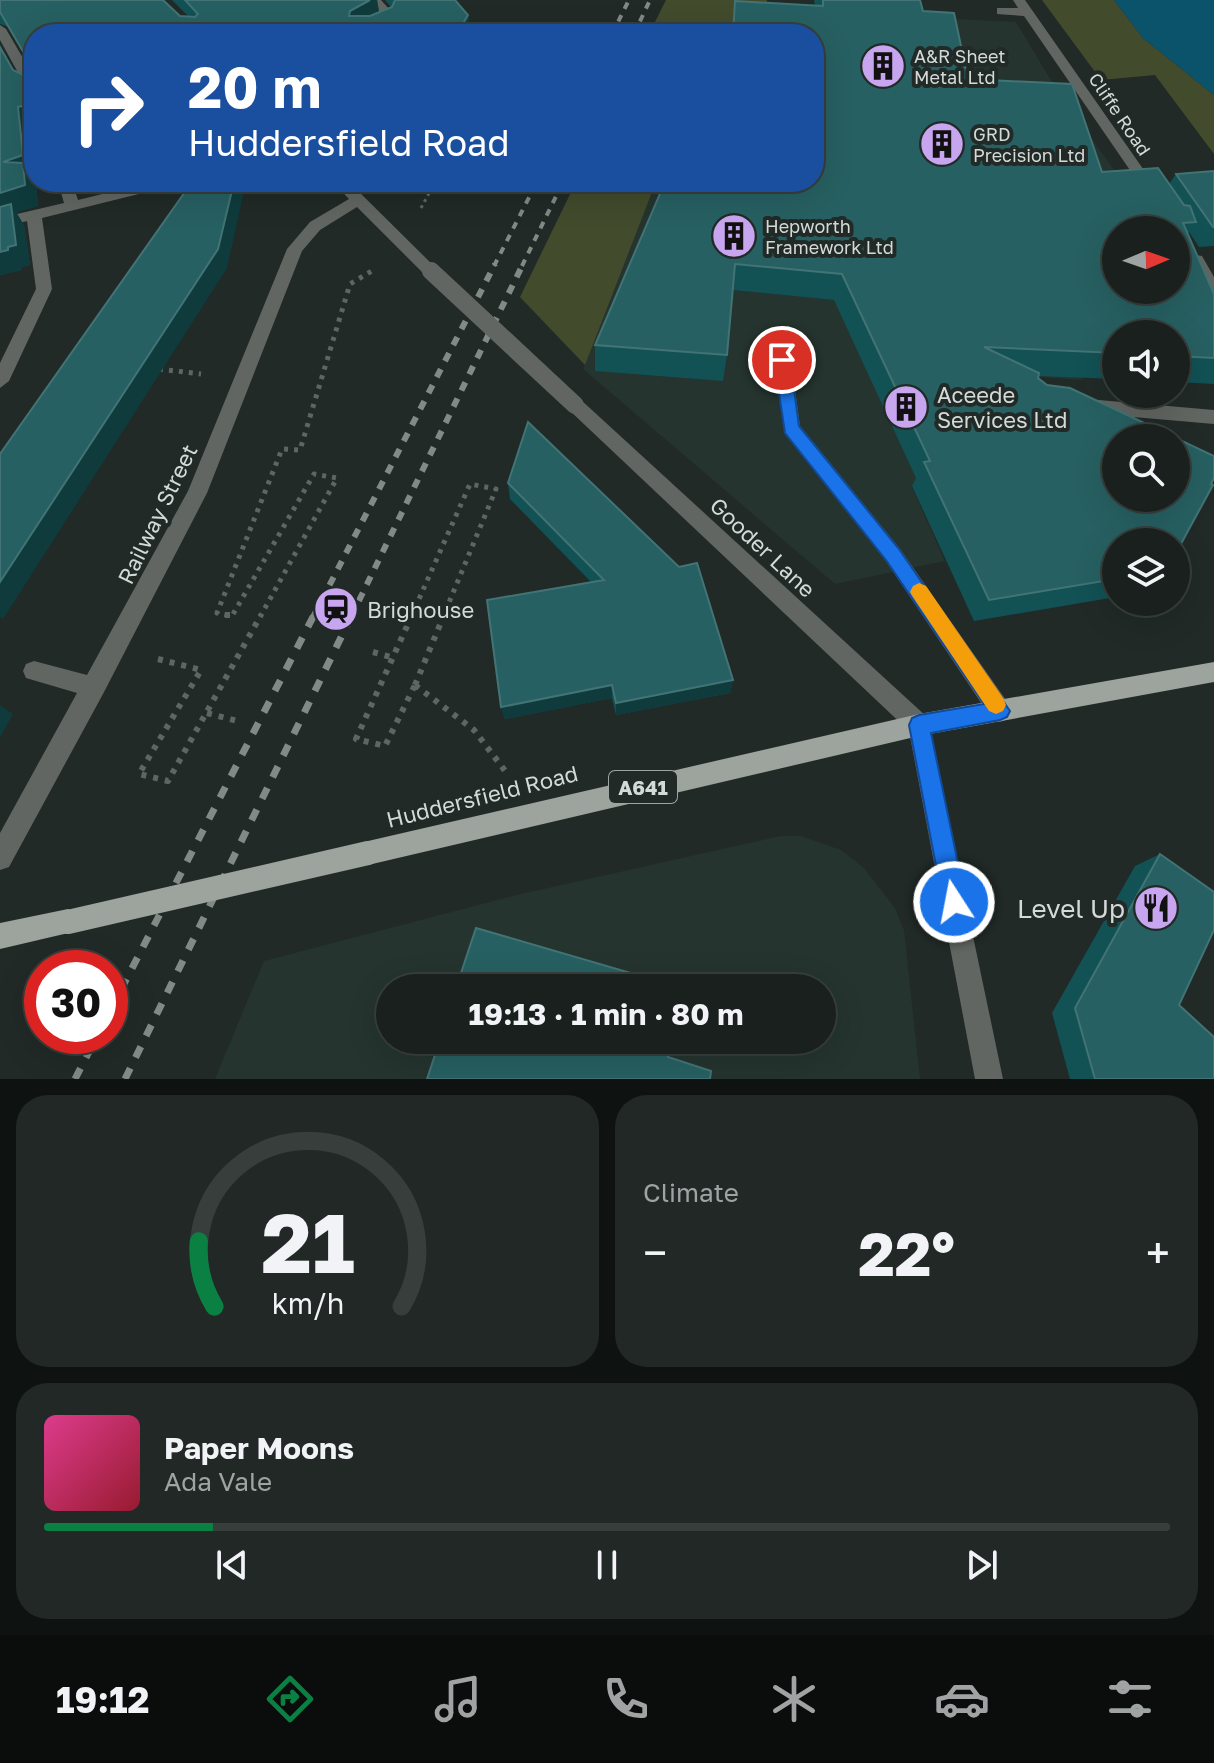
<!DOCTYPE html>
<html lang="en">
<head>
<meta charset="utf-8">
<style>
	:root { --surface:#19201d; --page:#222826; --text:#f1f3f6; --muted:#9fa3a4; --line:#373e3b; --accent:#0b8043 }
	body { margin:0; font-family:"Golos Text",sans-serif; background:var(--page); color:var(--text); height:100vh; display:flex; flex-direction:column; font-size:30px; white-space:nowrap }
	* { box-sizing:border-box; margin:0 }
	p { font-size:26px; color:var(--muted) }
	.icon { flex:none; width:44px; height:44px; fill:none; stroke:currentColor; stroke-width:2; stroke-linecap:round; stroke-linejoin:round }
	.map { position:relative; height:1079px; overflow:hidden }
	.drawer { display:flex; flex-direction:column; gap:16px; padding:16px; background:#0e1210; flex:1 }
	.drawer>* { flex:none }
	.hud { position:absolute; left:24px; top:24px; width:800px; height:168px; border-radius:32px; box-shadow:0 8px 32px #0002,0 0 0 2px var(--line); background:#1a4fa0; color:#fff; overflow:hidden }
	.needle { width:52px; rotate:88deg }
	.fabs { position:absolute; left:1102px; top:216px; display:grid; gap:16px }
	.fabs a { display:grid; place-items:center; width:88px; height:88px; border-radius:50%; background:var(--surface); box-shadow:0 8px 32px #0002,0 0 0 2px var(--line); font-size:40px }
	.speed { position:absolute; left:24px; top:950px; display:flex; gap:16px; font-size:40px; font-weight:700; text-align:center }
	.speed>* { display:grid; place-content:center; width:104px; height:104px; border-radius:50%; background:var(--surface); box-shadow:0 8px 32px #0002,0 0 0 2px var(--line); line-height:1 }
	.speed .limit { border:12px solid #d22; background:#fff; color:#111 }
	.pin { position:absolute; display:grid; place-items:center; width:68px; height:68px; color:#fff; margin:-34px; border:4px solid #fff; border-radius:50%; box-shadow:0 2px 8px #0007 }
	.me { position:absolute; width:88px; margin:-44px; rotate:349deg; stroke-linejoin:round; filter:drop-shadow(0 0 6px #0008) }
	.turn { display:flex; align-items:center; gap:28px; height:168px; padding:0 32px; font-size:36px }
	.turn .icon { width:104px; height:104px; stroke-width:2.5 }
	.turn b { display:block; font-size:56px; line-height:68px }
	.big { font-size:60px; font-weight:700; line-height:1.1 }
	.drawer .widget { flex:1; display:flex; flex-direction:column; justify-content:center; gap:12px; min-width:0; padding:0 28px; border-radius:32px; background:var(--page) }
	.drawer .dial { align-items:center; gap:0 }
	.dial svg { height:208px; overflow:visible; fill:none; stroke:var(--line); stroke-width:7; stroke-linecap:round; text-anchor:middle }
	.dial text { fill:var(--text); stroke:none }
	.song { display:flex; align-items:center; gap:24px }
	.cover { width:96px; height:96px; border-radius:12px; background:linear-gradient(135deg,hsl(330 70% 55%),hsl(350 70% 35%)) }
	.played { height:8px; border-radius:4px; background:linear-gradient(90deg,var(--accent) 15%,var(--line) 15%) }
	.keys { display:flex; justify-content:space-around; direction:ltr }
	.heat { display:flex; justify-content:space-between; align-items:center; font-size:44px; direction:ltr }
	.drawer .tiles { flex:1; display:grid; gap:16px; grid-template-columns:1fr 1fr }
	.widget:last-child { grid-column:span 2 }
	.trip { position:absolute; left:376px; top:974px; width:460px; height:80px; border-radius:40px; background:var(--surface); box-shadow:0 8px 32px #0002,0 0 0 2px var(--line); font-weight:700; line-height:80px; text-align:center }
	.menu { display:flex; height:128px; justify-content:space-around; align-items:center; background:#0a0d0c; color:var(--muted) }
	.menu .icon { width:56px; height:56px }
	.menu .on { color:var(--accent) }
	.menu b { font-size:36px; color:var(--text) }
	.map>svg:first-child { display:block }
	.built { fill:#25342f; fill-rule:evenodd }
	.green { fill:#424b2c }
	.water { fill:#0a536a }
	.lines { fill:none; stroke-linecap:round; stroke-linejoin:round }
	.path-far2 { stroke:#5e6663; stroke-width:3; stroke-dasharray:3 4; stroke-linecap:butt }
	.path-far1 { stroke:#5e6663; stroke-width:5; stroke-dasharray:4 6; stroke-linecap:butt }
	.path { stroke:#5e6663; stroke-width:6; stroke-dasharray:5 7; stroke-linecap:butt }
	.minor { fill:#626662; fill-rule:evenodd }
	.major { fill:#9da39d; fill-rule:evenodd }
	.rail-far2 { stroke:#828a87; stroke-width:4; stroke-dasharray:7 7; stroke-linecap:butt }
	.rail-far1 { stroke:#828a87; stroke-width:6; stroke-dasharray:9 9; stroke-linecap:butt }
	.rail { stroke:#828a87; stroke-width:7; stroke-dasharray:12 12; stroke-linecap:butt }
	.minor-bridge { stroke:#626662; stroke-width:18 }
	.major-bridge { stroke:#9da39d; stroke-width:24 }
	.wall { fill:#125154 }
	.shaded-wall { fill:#0f3b3c }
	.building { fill:#276062; stroke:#427375; stroke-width:2; fill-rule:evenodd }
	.route { fill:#1a73e8; stroke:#114b97; stroke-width:2 }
	.slow { fill:#f59e0b }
	.labels { text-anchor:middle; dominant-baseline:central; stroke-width:8; stroke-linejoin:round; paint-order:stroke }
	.far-poi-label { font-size:18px; fill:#d4dad8; stroke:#212a27; text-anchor:start }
	.far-street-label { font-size:18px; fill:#d4dad8; stroke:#212a27 }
	.shield { fill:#212a27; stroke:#9ea5a3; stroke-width:2 }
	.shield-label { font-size:20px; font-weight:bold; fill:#d4dad8 }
	.poi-label { font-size:22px; fill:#d4dad8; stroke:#212a27; text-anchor:start }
	.street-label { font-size:22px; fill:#d4dad8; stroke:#212a27 }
	.near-poi-label { font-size:26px; fill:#d4dad8; stroke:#212a27; text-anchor:end }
</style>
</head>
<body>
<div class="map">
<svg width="1214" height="1079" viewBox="0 0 1214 1079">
	<rect width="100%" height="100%" fill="#212a27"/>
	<g class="built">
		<path d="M745,9L1016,22L1061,97L1142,208L1116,230V290H1176L1203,320L1061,311L1083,380L980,373L912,487L945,561L835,584L583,369L656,182H814V34H729Z"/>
		<path d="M781,836H801L841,850L863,867L895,908L904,930L920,1079H215L264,961L521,894ZM390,988H822V1040H390Z"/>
	</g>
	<g class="green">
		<path d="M666,0H767L766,6L745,9L730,34H649Z"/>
		<path d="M1042,0H1114L1143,38L1214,95V154L1155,75L1101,80Z"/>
		<path d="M576,182H656L585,365L520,297Z"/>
	</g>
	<path class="water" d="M1114,0H1214V95L1143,38Z"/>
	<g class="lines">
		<path class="path-far2" d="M421,208L435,182"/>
		<g class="path-far1">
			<path d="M159,369L201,374"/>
			<path d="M260,617L337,478L314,474L232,616L217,613L282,449L300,450L350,284L375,269"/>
			<path d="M411,617L470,484L496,489L443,617"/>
		</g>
		<g class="path">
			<path d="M225,615H233"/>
			<path d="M412,615L356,739L385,746L415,685"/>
			<path d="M373,652L394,658"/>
			<path d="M158,659L201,670L139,774L168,781L261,615"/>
			<path d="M415,685L474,730L509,776"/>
			<path d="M415,685L444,615"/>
			<path d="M207,713L237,721"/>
		</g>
		<g class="minor">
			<path d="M368,0H381L397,18L393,26L373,34H356L385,18Z"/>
			<path d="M1013,0H1025L1155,186V192H1145L1024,16L997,14V8H1018Z"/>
			<path d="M0,25L6,29L34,77V93L27,89L0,40Z"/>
			<path d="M58,182H72L78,200L151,182H177L175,185L42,218L52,289L9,381L0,388V363L36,289L27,221L0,228V218L64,203Z"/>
			<path d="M333,182H349L439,271L437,275H425L357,207L320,230L302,251L207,493L103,694L9,867L0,870V833L77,693L26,678L23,671L26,664L34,661L87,675L188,491L287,249L310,222L349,199Z"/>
			<path d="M1196,255L1202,256L1214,277V297L1208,295L1188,260Z"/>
			<path d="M782,354L791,360L800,426L900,549L1008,703L1011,711L1008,719L1000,722L992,719L886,561L785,433L773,360Z"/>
			<path d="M575,398L581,400L927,717L1003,1079H975L909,731L569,410L566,405L569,400Z"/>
			<path d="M1087,399L1214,410V424L1087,413L1078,406Z"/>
		</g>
		<g class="major">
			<path d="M1214,662V682L919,736L368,865L359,862L356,853L359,844L368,841L919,714Z"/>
			<path d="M68,909L77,913L81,922L77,931L0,949V923Z"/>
		</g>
		<g class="rail-far2">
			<path d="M612,34L629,0"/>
			<path d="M634,34L650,0"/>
			<path d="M494,266L537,182"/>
			<path d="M522,266L563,182"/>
		</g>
		<g class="rail-far1">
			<path d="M313,617L495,264"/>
			<path d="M351,617L523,264"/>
		</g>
		<g class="rail">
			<path d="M110,1011L314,615"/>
			<path d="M75,1079L97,1036"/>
			<path d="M125,1079L352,615"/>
		</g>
		<path class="minor-bridge" d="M431,271L575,405"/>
		<path class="major-bridge" d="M68,922L368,853"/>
	</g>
	<g class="wall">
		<path d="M0,0L188,16L172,0H377L379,12L391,7L385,0H455L468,15L471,34H34L30,128L34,163V176L32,177L36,183L38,206L16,212L24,225L30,265L22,267V270L0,275V46L13,70L23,75L25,56L9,27L0,24Z"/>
		<path d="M814,0H920L923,11L968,79L1102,172L1169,184L1176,174L1214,171V246L1199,247L1189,232L1188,234L1214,294V384L1176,382V334H1116V379L1038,376V378L1116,542V597L974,621L912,486L916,478L834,300L733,290L727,355L723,381L595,371V345L814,182V34H732L735,1L815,6Z"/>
		<path d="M508,483L733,680L730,693L616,715L612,698L505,719L501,707L591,582L510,499Z"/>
		<path d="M1160,854L1179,1005L1214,1079H1070L1052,1013L1135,866Z"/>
	</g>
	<g class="shaded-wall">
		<path d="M370,0H377L380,17L349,16L350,11Z"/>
		<path d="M468,15L471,34H457Z"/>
		<path d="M34,103V127L30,128L34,163V176L32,177L36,183L38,206L16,212L24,225L30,265L22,267V270L0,275V193L3,162L18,107Z"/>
		<path d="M234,182H246L227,268L3,619L0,617V582Z"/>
		<path d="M733,680L730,693L616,715V703Z"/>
		<path d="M612,685V698L505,719L501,707Z"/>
		<path d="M0,705L13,714L0,738Z"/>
	</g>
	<g class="building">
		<path d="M0,0H163L180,16L195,17L198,14L185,0H370L350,11L349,16H370L392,7L395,0H455L468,15L457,34H34V103L18,107L23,155L3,162L23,163L25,185L0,193V47L13,70L23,75L25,55L0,12Z"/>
		<path d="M823,0H920L923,11L954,13L968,79L1072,84L1102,172L1158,168L1184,205L1190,206L1196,222L1183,223L1214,294V358L1176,356V334H1116V353L984,347L1039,373L1038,378L1047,385L1070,388L1176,438H1116V498H1176V438L1214,456V478L1211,484L1213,485L1176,553V542H1116V579L989,600L924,462L930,461L842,274L735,264L727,355L595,345L665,182H814V34H733L735,1L823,6ZM1116,230H1176V290H1116Z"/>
		<path d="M1214,171V227H1213L1176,174Z"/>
		<path d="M192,182H234L218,249L0,582V454Z"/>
		<path d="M11,204L16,245L8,247V250L0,252V207Z"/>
		<path d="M528,422L679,567L697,563L733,680L616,703L612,685L501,707L487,600L604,580L508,483Z"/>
		<path d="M1160,854L1214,892V930L1179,1005L1214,1037V1079H1095L1075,1008Z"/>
		<path d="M476,928L682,988H456Z"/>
		<path d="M440,1040H671L668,1057L711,1071L710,1079H427Z"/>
	</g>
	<path class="route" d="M782,355L790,360L799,426L899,549L1010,711L1007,717L1000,720L931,733L966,902L963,910L954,913L946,910L943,902L909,725L912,718L919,715L984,704L886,560L785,433L774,360Z"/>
	<path class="slow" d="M919,583L926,586L1003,698L1006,705L1003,711L996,714L989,711L913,597L910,592L913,586Z"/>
	<defs>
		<g id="building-disc" transform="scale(2.3)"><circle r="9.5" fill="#c8a6ef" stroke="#212a27"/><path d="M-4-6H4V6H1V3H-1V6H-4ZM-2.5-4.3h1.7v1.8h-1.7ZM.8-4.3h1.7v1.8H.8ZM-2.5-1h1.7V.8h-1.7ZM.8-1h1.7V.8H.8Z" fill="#111"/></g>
		<g id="station-disc" transform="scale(2.3)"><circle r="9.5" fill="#c8a6ef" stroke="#212a27"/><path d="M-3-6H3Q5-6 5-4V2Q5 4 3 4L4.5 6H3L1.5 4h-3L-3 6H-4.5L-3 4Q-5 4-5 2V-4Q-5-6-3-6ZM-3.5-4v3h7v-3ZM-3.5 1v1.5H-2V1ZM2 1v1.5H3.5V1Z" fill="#111"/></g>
		<g id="restaurant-disc" transform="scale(2.3)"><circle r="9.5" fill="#c8a6ef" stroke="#212a27"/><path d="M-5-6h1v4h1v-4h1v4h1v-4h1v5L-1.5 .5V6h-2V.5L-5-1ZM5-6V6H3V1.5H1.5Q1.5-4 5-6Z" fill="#111"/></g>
	</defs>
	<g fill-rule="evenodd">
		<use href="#building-disc" x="883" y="66"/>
		<use href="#building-disc" x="942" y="144"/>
		<use href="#building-disc" x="734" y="236"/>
		<use href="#building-disc" x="906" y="407"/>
		<use href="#station-disc" x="336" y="609"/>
		<use href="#restaurant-disc" x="1156" y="908"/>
	</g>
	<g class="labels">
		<g class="far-poi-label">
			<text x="914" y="56">A&amp;R Sheet<tspan x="914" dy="21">Metal Ltd</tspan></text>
			<text x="973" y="134">GRD<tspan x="973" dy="21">Precision Ltd</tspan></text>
			<text x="765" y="226">Hepworth<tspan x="765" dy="21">Framework Ltd</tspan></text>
		</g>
		<g class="far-street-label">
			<text transform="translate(1120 114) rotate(56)">Cliffe Road</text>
		</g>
		<rect class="shield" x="609" y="771" width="68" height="32" rx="6"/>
		<g class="shield-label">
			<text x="643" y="787">A641</text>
		</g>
		<g class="poi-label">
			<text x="937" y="394">Aceede<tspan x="937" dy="25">Services Ltd</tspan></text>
			<text x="367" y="609">Brighouse</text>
		</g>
		<g class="street-label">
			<text transform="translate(157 514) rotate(-64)">Railway Street</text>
			<text transform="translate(763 547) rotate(43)">Gooder Lane</text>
			<text transform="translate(482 796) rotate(-14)">Huddersfield Road</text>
		</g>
		<g class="near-poi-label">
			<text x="1125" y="908">Level Up</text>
		</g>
	</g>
</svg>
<div class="fabs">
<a><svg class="needle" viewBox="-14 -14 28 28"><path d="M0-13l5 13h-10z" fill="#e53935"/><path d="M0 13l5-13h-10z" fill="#9fa3a4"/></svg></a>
<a><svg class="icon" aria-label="sound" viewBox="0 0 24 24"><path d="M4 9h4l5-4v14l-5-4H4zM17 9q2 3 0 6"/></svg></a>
<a><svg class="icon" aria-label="search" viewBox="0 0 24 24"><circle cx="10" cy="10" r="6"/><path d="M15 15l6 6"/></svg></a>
<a><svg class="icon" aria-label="layers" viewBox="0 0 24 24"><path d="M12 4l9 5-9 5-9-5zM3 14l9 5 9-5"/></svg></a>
</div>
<div class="speed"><div class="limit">30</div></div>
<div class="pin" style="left:782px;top:360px;background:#d93025"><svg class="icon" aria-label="arrive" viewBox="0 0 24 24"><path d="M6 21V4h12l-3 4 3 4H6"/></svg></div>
<svg class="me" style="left:954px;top:902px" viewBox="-20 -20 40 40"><circle r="17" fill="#1a73e8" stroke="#fff" stroke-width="3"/><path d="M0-11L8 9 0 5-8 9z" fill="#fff"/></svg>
<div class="trip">19:13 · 1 min · 80 m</div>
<div class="hud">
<div class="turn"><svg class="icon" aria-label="right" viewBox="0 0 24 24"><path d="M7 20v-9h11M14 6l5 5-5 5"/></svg><div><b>20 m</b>Huddersfield Road</div></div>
</div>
</div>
<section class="drawer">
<div class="tiles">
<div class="widget dial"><svg viewBox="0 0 100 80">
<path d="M14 69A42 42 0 1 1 86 69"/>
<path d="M14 69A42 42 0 0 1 8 44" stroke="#0b8043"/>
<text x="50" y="56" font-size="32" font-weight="700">21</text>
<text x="50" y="72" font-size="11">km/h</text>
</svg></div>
<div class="widget"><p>Climate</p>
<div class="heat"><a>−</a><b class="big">22°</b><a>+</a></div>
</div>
<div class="widget">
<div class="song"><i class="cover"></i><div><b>Paper Moons</b><p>Ada Vale</p></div></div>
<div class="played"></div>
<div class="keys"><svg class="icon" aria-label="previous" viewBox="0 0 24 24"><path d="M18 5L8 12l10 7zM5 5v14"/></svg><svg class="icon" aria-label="pause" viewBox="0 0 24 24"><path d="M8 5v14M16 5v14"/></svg><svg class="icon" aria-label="next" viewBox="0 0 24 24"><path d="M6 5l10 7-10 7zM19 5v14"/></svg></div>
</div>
</div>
</section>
<nav class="menu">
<b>19:12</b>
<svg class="icon on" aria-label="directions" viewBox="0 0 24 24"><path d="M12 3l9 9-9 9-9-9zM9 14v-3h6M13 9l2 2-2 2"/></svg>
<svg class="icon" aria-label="music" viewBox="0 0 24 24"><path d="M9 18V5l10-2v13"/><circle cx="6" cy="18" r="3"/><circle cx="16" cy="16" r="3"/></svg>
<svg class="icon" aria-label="phone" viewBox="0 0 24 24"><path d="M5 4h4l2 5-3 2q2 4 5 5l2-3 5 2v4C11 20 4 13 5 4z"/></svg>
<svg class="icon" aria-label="climate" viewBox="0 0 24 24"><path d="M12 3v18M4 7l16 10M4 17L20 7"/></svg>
<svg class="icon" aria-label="car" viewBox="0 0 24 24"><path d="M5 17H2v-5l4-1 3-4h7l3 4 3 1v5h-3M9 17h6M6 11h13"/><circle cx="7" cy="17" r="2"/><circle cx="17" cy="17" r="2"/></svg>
<svg class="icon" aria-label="filters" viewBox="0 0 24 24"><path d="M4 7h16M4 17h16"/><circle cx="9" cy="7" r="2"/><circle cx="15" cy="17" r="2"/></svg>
</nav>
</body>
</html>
